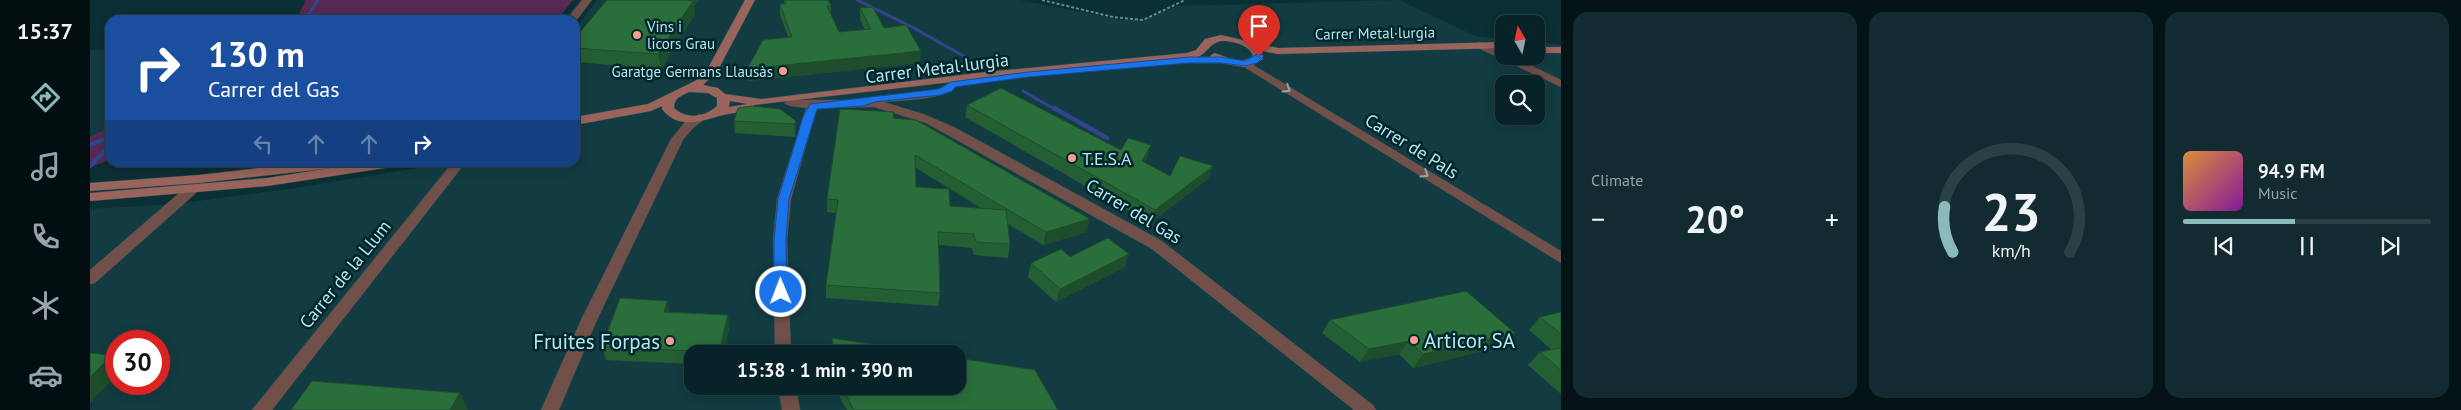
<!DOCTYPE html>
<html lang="en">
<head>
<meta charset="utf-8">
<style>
	:root { --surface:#082328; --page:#112b30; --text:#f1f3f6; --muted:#98a4a8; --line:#294045; --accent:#8bbbb9 }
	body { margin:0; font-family:"PT Sans",sans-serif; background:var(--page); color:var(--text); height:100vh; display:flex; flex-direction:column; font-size:19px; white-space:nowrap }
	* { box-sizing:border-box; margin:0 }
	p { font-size:16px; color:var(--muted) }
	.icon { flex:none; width:28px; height:28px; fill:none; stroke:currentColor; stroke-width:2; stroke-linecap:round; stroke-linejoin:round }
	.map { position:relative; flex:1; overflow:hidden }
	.details { display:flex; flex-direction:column; gap:12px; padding:12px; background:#041316; width:900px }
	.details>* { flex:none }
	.banner { position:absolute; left:15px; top:15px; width:475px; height:152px; border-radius:15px; box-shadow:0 2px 12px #0003,0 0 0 1px var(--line); background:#1a4fa0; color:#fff; overflow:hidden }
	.needle { width:32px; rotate:351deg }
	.fabs { position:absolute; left:1405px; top:15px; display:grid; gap:10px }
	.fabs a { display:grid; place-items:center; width:50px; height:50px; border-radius:10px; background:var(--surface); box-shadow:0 2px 12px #0003,0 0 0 1px var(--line); font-size:25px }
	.speed { position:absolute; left:15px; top:330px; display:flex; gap:10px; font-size:25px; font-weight:700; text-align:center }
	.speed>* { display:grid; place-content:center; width:65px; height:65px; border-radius:50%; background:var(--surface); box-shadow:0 2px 12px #0003,0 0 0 1px var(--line); line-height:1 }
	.speed .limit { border:8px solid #d22; background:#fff; color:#111 }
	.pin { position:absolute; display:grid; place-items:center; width:42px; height:42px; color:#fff; margin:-51px -21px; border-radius:50% 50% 50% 0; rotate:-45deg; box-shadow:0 0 5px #0007 }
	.pin .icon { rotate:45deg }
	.me { position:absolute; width:55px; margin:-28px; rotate:359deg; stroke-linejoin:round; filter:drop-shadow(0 0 4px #0008) }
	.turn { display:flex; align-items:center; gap:18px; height:105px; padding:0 20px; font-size:22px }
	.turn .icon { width:65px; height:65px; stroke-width:2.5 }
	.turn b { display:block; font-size:35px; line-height:42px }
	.lanes { display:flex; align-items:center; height:48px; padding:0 20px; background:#0003; justify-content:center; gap:25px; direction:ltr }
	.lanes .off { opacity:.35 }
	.big { font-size:38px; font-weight:800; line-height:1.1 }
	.details .card { flex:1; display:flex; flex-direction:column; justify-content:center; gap:8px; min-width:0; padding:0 18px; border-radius:15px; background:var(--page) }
	.details .dial { align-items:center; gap:0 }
	.dial svg { height:130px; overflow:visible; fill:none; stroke:var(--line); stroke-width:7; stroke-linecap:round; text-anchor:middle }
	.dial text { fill:var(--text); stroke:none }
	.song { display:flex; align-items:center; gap:15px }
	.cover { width:60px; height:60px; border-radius:8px; background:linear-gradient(135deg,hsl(30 70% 55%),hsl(290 70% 35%)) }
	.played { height:5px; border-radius:2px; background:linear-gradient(90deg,var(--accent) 45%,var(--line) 45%) }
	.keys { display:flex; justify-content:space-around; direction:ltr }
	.heat { display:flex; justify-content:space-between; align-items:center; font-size:28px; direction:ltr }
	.details .tiles { flex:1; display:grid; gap:12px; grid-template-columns:repeat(3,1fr) }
	.trip { position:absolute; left:594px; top:345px; width:282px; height:50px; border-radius:15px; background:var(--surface); box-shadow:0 2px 12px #0003,0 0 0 1px var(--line); font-weight:800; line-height:50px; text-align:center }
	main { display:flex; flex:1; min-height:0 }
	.menu { display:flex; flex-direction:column; width:90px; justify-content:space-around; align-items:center; background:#030e10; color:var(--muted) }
	.menu .icon { width:35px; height:35px }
	.menu .on { color:var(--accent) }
	.menu b { font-size:22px; color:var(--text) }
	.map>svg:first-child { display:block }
	.built { fill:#123c42; fill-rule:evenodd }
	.green { fill:#572954 }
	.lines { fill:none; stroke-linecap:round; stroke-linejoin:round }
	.stream-far1 { stroke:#32448b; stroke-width:3 }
	.stream { stroke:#32448b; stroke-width:4.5 }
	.minor-casing { stroke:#264c53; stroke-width:1 }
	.tertiary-casing { stroke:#264c53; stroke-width:1 }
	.secondary-casing { stroke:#264c53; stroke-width:1 }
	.path { stroke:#608b93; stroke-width:2; stroke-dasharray:3 2; stroke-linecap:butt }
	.minor { fill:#71504a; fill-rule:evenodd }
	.tertiary { fill:#71504a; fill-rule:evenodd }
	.secondary { fill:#99645c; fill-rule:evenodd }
	.wall { fill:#245f34; fill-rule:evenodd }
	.shaded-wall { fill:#1d4d2a }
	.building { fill:#2a6e3c; stroke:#1d4d2a }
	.oneway { stroke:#97a3a5 }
	.route { fill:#1a73e8; stroke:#114b97 }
	.poi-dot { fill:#f59d8f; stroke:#00252a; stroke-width:2 }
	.labels { text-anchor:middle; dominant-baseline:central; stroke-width:5; stroke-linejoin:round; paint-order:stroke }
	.far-poi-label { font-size:15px; fill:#b6e7f0; stroke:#00252a; text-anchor:start }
	.far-street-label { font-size:15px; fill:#b6e7f0; stroke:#00252a }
	.street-label { font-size:18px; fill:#b6e7f0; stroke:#00252a }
	.poi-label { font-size:18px; fill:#b6e7f0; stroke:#00252a; text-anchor:start }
	.near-poi-label { font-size:21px; fill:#b6e7f0; stroke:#00252a; text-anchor:start }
</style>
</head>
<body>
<main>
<nav class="menu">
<b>15:37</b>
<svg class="icon on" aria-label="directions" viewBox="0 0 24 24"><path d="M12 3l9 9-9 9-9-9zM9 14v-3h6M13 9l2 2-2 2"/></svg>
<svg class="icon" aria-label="music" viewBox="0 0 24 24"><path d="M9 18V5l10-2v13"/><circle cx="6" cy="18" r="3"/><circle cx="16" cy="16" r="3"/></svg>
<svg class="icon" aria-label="phone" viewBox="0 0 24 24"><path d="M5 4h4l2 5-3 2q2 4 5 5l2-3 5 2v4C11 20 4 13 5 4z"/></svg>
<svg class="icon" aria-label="climate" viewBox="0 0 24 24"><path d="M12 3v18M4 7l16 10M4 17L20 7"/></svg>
<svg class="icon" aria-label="car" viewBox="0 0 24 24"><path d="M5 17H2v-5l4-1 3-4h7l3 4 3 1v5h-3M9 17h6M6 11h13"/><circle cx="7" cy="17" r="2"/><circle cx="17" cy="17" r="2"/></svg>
</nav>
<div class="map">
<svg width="1471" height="410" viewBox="0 0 1471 410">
	<rect width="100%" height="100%" fill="#0a2f35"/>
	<g class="built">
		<path d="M507,0H930L1032,20L1057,18L1087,6L1309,0L1388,37L1414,39V56H1446V42L1471,44V410H0V209L85,204L205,188L359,163L485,162V29ZM1414,84H1446V116H1414ZM26,341H69V384H26ZM602,354H868V386H602Z"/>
		<path d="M20,49V141L0,152V50Z"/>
	</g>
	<g class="green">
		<path d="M216,0H483L467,20H206Z"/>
		<path d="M20,127V160L0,167V137Z"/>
	</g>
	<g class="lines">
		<g class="stream-far1">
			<path d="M767,0L822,27L886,63"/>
			<path d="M215,20L228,0"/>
			<path d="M933,91L966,110"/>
		</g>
		<g class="stream">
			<path d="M964,108L1017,138"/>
			<path d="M0,145L20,137"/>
			<path d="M0,166L20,146"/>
		</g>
		<g class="minor-casing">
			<g id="minor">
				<path d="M492,0H502L485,22L476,20Z"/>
				<path d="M1390,42L1414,52V56H1422L1471,80V87L1386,47L1385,45Z"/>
				<path d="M1155,60L1471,251V263L1151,65V61Z"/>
				<path d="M861,82L867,85C859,100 811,100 794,102L833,114L864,127L1072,241L1283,405L1286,410H1264L1062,249L836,123L784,107L728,108L724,117L701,199L697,240L701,354H685L683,240L687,199L716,108L700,106L694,103L700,100H773L848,89Z"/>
				<path d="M363,162H376L182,410H162Z"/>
				<path d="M101,186L106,187L108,190L106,193L5,283L0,284V270L96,187Z"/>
				<path d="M688,386H706L710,410H692Z"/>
			</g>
		</g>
		<g class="tertiary-casing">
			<path id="tertiary" d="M610,114L616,118L603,128L593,140L507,320L469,410H451L491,320L581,139L595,122Z"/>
		</g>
		<g class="secondary-casing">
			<g id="secondary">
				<path d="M655,0H665L628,70L613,85L628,88L635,94L671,99L896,72L1097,53L1106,50L1115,39L1131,35L1188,48L1414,42V48L1188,54L1172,51L1173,59L1163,65L1153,67L1131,63H1097L1092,60L896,78L664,105V109C653,112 641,113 629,116C609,122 587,129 572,109V106L561,111L485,125V117L558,104L605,81L618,68ZM1131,41C1142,41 1159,44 1163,56C1150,66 1137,56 1124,53L1119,57H1108C1118,52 1120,43 1131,41ZM599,92L618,93L627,98V106C615,117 597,120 584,108C584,98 591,96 599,92ZM640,101L658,104L639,107Z"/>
				<rect x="1446" y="47" width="25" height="6"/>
				<path d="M221,162L249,164L243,168L109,183L0,191V183L109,175Z"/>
				<path d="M279,162H314L308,166L177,186L0,201V193L177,178Z"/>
			</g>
		</g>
		<path class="path" d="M952,0L1023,17L1053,20L1095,0"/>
		<use href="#minor" class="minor"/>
		<use href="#tertiary" class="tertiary"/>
		<use href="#secondary" class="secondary"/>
	</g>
	<g class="wall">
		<path d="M517,0H608L604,6L605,14L571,69L485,62V38Z"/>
		<path d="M694,0H738L741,6V15L749,32L775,30L770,19V8L794,28L830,63L658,81L657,69L698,37L690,15V4H694Z"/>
		<path d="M877,105L1057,158L1054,162L1080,176L1123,166L1118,179L1060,223L875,117Z"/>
		<path d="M803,118L997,232L953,245L918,224L920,244L918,258L884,255L882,248L849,245L850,293L848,306L736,298V285L746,213L737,212V199ZM826,168L891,208L860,206L826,187Z"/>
		<path d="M644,121H706V134L705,137L645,133Z"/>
		<path d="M980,257L1035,267L966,302L938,277L941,263Z"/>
		<path d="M577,301L579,312L638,315L639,328L634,354H602V364L516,360L512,347Z"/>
		<path d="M1471,312V394L1438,365L1450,352L1462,350L1439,330L1450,317Z"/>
		<path d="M1240,320L1425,333L1414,346L1323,368L1309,354L1270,362L1232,333Z"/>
		<path d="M742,338L842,354H742Z"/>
		<path d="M748,386H868L968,410H757L750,398Z"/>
	</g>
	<g class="shaded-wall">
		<path d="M597,0H608L604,6L605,14L571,69L568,54Z"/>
		<path d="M831,51L830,63L658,81L657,69Z"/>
		<path d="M706,121V134L705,137L704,124Z"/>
		<path d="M1061,145L1057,158L1048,174L1052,161Z"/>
		<path d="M1123,166L1118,179L1060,223L1065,210Z"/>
		<path d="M1000,219L997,232L953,245L956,232Z"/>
		<path d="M1039,254L1035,267L966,302L970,289Z"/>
		<path d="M577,301L579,314L574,312Z"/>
		<path d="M638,315L639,328L634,354H629Z"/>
		<path d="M1425,333L1414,346L1323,368L1333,354Z"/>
		<path d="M1319,341L1309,354L1270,362L1279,349Z"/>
		<path d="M22,355L26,360V376L0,403V377Z"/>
		<path d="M370,393L378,409L377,410H360Z"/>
	</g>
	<g class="building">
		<path d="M517,0H597L603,1L568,54L485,48V38Z"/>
		<path d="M695,0H738L741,6H737L749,32L781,29L770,8L783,7L794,28L816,25L831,51L657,69L673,40L702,37L690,4H696Z"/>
		<path d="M911,88L1031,150L1038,138L1061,145L1052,161L1080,176L1090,156L1123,166L1065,210L877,105Z"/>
		<path d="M663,106L690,109L706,121L704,124L644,121L648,108Z"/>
		<path d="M750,109L804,112L803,118L826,120L1000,219L956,232L825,155L826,187L859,189L860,206L916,210L920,244L886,242L884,234L848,232L850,293L736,285L748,200L737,199Z"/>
		<path d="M1018,238L1039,254L970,289L941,263L971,249L980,257Z"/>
		<path d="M1376,291L1425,333L1333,354L1319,341L1279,349L1240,320Z"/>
		<path d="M530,298L577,301L574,312L638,315L629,352L512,347Z"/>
		<path d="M1471,312V334L1450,317Z"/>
		<path d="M742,338L842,354H745Z"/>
		<path d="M1471,348V370L1450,352Z"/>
		<path d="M0,353L22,355L0,377Z"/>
		<path d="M868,358L945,370L968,410H764L751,386H868Z"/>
		<path d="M222,381L370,393L360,410H201Z"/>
	</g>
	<defs><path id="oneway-chevron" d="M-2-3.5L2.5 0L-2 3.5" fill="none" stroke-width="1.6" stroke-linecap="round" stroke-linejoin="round" transform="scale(1.25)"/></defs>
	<g class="oneway">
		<use href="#oneway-chevron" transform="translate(1197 89) rotate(32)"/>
		<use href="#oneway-chevron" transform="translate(1335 174) rotate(32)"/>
	</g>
	<path class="route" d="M1169,53L1174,56L1167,63L1155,66L1131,63H1099L938,77L865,87L862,91L850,95L784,102L773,106L727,109L699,199L696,240L697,292L691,297L684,292V240L688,199L713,117L720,104L849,89L861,82L938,72L1099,57H1131L1155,61Z"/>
	<g class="poi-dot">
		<circle cx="547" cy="35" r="5"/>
		<circle cx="693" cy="71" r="5"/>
		<circle cx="982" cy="158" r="5"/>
		<circle cx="1324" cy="340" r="5"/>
		<circle cx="580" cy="341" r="5"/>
	</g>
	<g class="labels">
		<g class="far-poi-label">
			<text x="557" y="26">Vins i<tspan x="557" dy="17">licors Grau</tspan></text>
			<text x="683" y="71" text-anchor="end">Garatge Germans Llausàs</text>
		</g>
		<g class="far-street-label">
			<text transform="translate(1285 33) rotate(-1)">Carrer Metal·lurgia</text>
		</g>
		<g class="street-label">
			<text transform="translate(847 68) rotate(-7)">Carrer Metal·lurgia</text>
			<text transform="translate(1322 146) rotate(32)">Carrer de Pals</text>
			<text transform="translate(1044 211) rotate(31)">Carrer del Gas</text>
			<text transform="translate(255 274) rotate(-51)">Carrer de la Llum</text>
		</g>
		<g class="poi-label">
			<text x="992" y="158">T.E.S.A</text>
		</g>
		<g class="near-poi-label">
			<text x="1334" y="340">Articor, SA</text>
			<text x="570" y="341" text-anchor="end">Fruites Forpas</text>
		</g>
	</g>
</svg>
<div class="fabs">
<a><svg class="needle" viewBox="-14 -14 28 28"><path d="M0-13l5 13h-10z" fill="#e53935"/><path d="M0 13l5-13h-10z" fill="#98a4a8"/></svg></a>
<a><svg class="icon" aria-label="search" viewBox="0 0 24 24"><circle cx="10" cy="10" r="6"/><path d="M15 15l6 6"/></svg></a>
</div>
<div class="speed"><div class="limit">30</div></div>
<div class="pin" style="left:1169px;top:56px;background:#d93025"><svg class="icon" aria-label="arrive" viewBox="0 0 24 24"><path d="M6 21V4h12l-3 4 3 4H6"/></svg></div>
<svg class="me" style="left:691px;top:292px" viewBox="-20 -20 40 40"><circle r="17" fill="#1a73e8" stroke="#fff" stroke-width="3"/><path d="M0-11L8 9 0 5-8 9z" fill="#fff"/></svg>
<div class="trip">15:38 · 1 min · 390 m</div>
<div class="banner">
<div class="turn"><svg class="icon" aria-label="right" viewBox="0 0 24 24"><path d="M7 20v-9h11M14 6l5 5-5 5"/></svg><div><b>130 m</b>Carrer del Gas</div></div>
<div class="lanes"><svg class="icon off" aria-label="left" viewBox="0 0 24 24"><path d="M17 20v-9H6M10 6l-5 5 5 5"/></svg><svg class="icon off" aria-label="ahead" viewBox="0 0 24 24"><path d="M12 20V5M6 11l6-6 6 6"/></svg><svg class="icon off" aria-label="ahead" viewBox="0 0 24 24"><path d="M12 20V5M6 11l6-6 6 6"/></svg><svg class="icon" aria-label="right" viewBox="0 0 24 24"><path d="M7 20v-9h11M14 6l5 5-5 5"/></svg></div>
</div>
</div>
<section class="details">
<div class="tiles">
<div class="card"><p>Climate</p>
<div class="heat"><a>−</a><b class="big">20°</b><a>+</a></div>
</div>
<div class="card dial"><svg viewBox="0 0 100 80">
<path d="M14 69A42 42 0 1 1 86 69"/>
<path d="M14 69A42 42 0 0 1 9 41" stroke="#8bbbb9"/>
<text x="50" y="56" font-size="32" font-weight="700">23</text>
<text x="50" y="72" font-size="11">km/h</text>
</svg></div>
<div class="card">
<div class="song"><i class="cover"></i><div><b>94.9 FM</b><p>Music</p></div></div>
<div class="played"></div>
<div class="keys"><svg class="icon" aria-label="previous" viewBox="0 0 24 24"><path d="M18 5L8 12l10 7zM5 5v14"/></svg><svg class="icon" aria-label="pause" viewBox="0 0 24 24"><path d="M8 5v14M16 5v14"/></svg><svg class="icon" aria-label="next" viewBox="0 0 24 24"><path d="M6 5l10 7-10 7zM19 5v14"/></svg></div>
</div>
</div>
</section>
</main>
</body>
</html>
